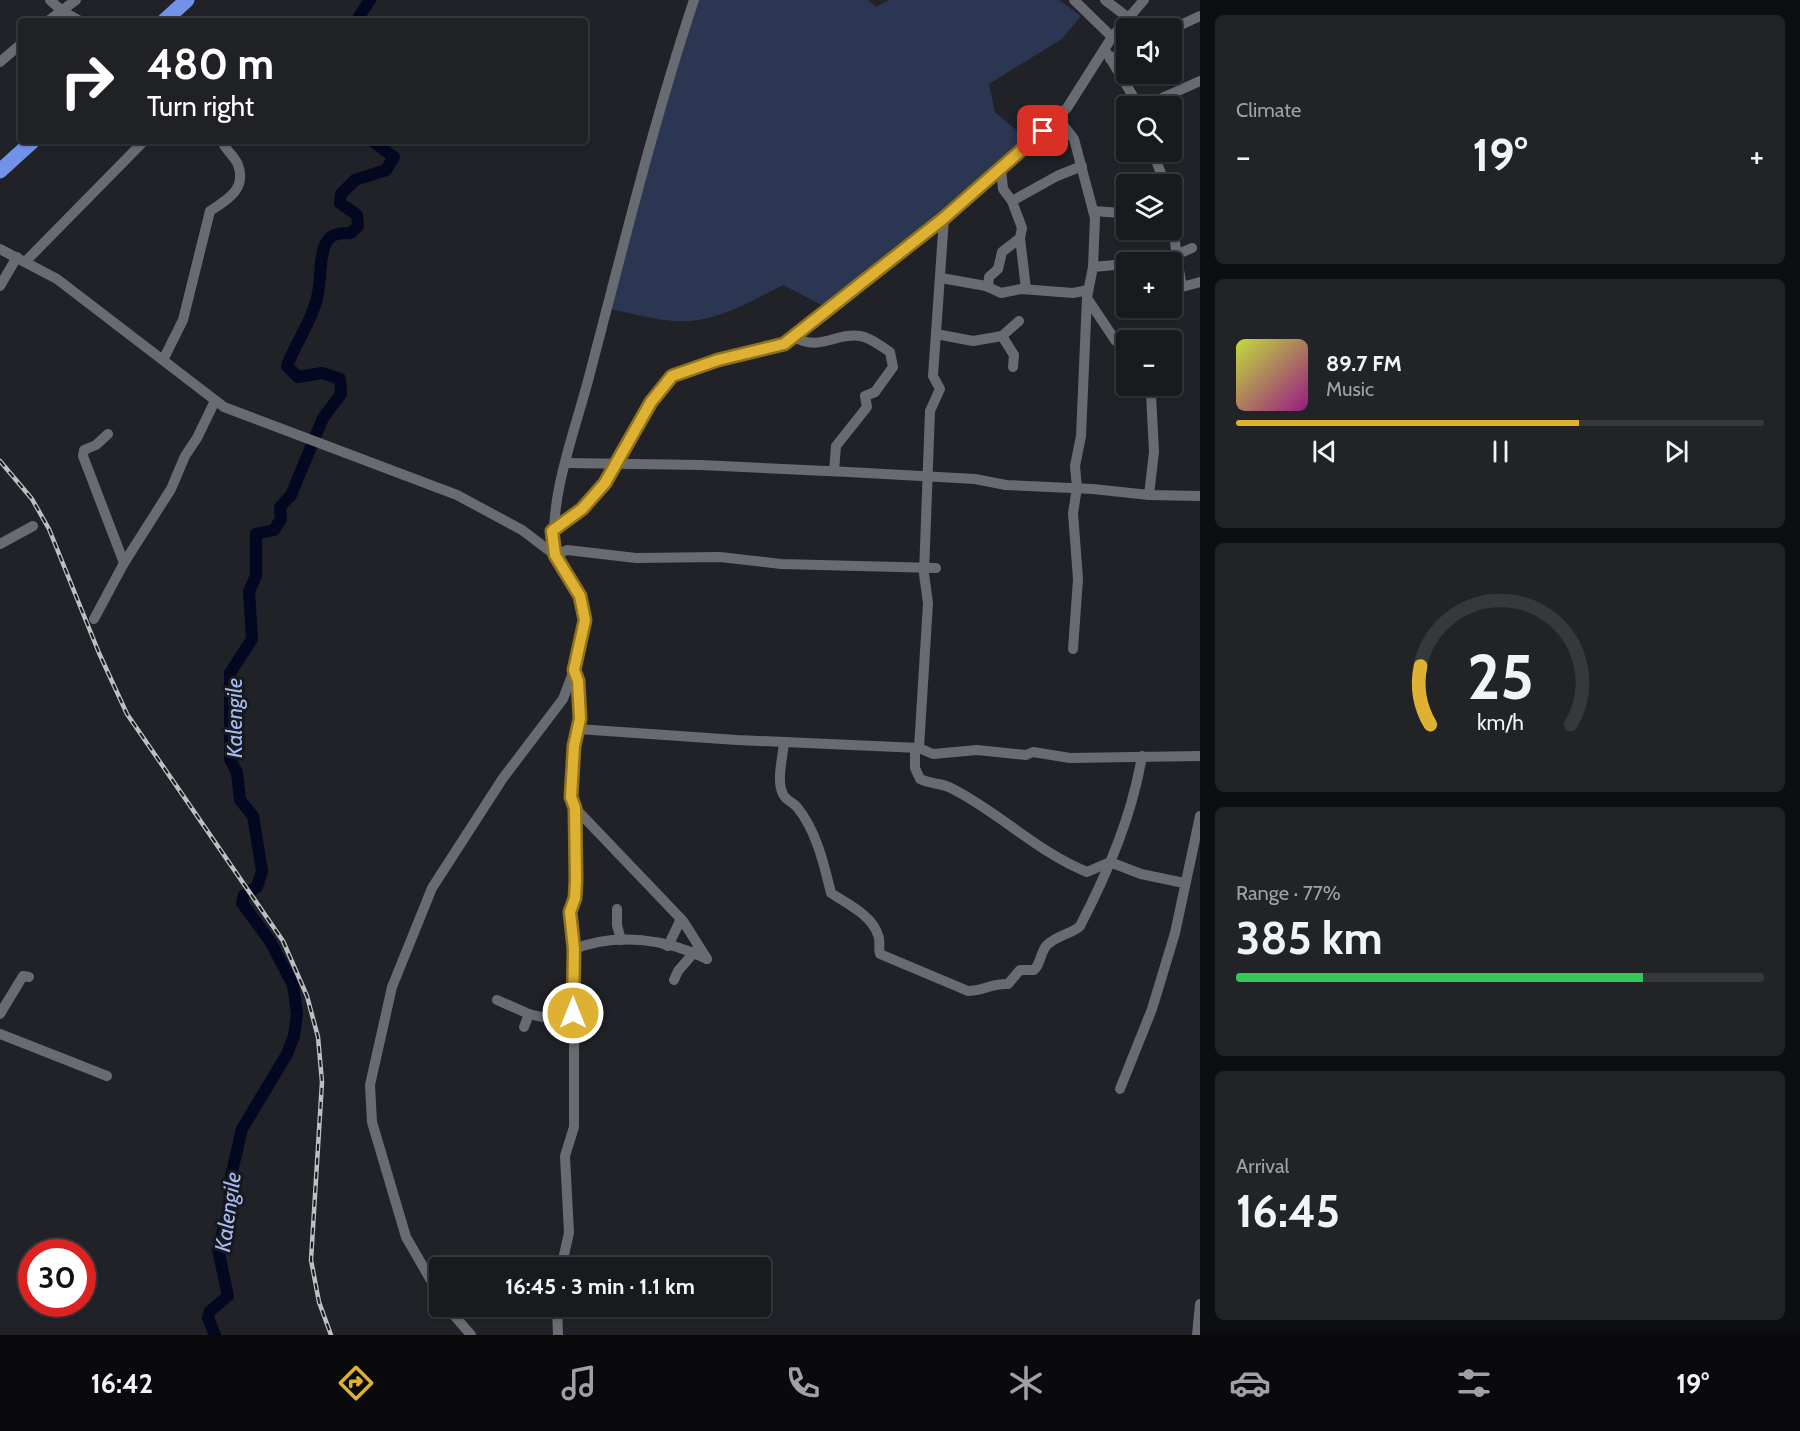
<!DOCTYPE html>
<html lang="en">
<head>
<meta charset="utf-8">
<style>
	:root { --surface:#181a1e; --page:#212327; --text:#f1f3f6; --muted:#9fa1a4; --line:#36383c; --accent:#deb133 }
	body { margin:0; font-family:Cabin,sans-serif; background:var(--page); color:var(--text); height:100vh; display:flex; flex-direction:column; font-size:22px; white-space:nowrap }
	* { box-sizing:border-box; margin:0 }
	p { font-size:20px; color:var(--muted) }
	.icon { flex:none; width:33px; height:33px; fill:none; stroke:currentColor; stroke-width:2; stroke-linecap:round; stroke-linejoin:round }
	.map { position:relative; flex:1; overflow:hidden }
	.details { display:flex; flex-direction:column; gap:15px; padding:15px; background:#0d0e10; width:600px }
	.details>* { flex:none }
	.banner { position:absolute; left:18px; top:18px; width:570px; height:126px; border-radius:6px; box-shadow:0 2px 4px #0004,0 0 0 2px var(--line); background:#202124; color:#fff; overflow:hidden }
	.controls { position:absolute; left:1116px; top:18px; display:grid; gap:12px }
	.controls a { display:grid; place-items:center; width:66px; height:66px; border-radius:6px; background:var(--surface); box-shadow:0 2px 4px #0004,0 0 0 2px var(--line); font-size:30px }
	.speed { position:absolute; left:18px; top:1239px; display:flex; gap:12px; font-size:30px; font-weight:700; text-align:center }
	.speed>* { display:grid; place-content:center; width:78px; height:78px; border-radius:50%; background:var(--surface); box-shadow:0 2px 4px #0004,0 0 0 2px var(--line); line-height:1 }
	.speed .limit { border:9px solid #d22; background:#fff; color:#111 }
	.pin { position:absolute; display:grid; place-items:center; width:51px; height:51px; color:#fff; margin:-26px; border-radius:12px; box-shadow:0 3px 9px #0006 }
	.me { position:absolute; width:66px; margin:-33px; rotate:0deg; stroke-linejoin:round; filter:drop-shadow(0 0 4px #0008) }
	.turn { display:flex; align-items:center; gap:21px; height:126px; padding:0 30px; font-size:27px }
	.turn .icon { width:78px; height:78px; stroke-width:2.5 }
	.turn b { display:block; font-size:42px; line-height:51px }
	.big { font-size:45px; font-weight:700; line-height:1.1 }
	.details .widget { flex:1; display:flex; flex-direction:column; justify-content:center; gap:9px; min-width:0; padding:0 21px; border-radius:9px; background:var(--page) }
	.details .dial { align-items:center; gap:0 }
	.dial svg { height:156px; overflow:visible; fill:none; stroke:var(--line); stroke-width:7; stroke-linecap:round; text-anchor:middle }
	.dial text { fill:var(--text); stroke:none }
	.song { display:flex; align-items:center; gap:18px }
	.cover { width:72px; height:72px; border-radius:9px; background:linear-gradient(135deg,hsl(70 70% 55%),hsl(310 70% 35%)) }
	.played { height:6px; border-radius:3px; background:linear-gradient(90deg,var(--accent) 65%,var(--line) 65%) }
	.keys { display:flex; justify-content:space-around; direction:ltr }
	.heat { display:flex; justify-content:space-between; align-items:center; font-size:33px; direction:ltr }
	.charge { height:9px; border-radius:4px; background:linear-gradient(90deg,#34c759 77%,var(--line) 0) }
	.trip { position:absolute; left:429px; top:1257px; width:342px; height:60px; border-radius:6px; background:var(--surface); box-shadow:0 2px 4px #0004,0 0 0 2px var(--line); font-weight:700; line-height:60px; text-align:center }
	.tabs { display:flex; height:96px; justify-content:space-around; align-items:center; background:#0a0a0c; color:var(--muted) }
	.tabs .icon { width:42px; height:42px }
	.tabs .current { color:var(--accent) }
	.tabs b { font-size:27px; color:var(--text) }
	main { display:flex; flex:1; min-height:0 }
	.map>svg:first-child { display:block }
	.green { fill:#2b3652 }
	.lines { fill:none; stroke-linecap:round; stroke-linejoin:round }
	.river { stroke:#030720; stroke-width:12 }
	.minor { stroke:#686b71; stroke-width:10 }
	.highway { stroke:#7291e8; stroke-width:15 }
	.rail-casing { stroke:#bebfc3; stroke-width:4.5 }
	.rail { stroke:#17191e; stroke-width:2; stroke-dasharray:7; stroke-linecap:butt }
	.route-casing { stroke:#907321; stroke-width:15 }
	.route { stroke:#deb133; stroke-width:10 }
	.labels { text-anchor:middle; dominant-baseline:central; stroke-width:6; stroke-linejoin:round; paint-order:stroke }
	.water-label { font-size:22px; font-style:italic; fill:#a6bdf4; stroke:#17191e }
</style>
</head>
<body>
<main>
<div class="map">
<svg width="1200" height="1335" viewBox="0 0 1200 1335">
	<rect width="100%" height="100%" fill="#202228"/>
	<path class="green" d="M697,0H868L876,7L889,0H1059L1081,16L1062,39L989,84L995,112L1028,140L911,240L824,306L783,285C756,299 728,315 698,320C670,325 637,314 610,309L660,117Z"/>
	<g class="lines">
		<g class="river">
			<path d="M356,21L370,0"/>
			<path d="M215,1335L208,1318L210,1311L228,1296L218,1249L229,1209L231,1176L242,1129L287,1054L294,1036L297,1014L293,985L270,941L242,903L244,895L257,887L262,871L253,816L240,800L237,773L230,759V673L252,639L249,591L256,576V534L274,530L281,519L280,507L291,495L323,418L341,394L340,379L322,373L298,377L287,366C296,342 311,323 317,298C322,281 318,259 326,243C331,233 341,233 351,233L358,226L357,215L340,203L341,194L355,180L386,170L394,157L372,141"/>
		</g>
		<g class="minor">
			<path d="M50,0L61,10L80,21"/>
			<path d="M694,0C653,123 623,248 590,373C576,429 548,497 555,555L567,550L636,558L720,557L781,564L936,568"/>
			<path d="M1074,0L1112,37"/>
			<path d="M1105,0L1130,19"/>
			<path d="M48,21L76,0"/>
			<path d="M1172,29L1200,16"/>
			<path d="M1105,50L1139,106"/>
			<path d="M1110,59L1126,50"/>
			<path d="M0,62L21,44"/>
			<path d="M1144,106L1200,81"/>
			<path d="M1057,117L1074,139L1095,218L1093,267L1087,297L1081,436L1075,466L1077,488L1073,513L1078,579L1073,649"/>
			<path d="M1156,152L1157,163L1165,184"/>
			<path d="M1001,169L1003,189L1012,201L1057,176L1082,166"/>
			<path d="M1093,211L1122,213L1126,210"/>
			<path d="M1172,216L1177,258"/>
			<path d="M1020,238L1026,289"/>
			<path d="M0,249L57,279L224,407L457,495L522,530L555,555L580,596L585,620L574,670L563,699L503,778L432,888L392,987L370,1085L372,1122L406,1237L440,1296"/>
			<path d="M1177,258L1178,254L1192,248"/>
			<path d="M26,261L144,141"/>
			<path d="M1139,262L1177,258L1182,287L1200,282"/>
			<path d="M1093,267L1126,264"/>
			<path d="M941,278L986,286L1001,293L1021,289L1073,293L1088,290"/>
			<path d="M0,286L17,257"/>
			<path d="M988,287L989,277L998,269L1002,252L1020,238L1022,228L1012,201"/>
			<path d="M1087,298L1115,340L1126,350"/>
			<path d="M936,334L973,341L1002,336"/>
			<path d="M794,337C820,352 837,332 860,336C872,338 880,346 890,352L893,367L875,392L865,396L867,407L836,446L834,471"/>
			<path d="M163,360L183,320L210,211C227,200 247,189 238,165C235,156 225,150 222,141"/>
			<path d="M1013,367L1014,355L1002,336L1019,321"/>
			<path d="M1147,386L1151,394L1154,452L1149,495"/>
			<path d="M108,434L96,445L84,450L83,456L124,563"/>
			<path d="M566,463L701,465L848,472L975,479L1006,485L1093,489L1149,495L1200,496"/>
			<path d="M552,531L582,509L605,483L651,402L672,377L718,360L784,344L831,310L944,218L1067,108L1112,37L1144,0"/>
			<path d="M0,544L33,526"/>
			<path d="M94,619L124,563L171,489L185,456L197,438L215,401"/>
			<path d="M578,729L737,740L919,748L933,754L977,750L1026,755L1033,752L1070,758L1200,756"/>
			<path d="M784,742C783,757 776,781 783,794C785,800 793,802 797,807C816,830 824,864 831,893C847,904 872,915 878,935C881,941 878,948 880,954L968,991C983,991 992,983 1008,984L1020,970H1034C1041,964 1040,952 1047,945C1057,935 1074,933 1080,926C1108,872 1132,816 1142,756"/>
			<path d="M915,748V768L920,779C930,784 941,783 951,788C999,812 1037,852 1087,872L1110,862L1141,874L1184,883"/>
			<path d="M919,748L928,603L924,574L930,411L940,389L933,376L944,218"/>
			<path d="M575,808L683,921L707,959"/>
			<path d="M617,909V925L621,940"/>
			<path d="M664,944L668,946L681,919"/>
			<path d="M574,949C617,932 667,939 707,959"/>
			<path d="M674,980L678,971L697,949"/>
			<path d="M497,1000L529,1014L559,1021L573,1029"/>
			<path d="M0,1014L23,976L29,977"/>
			<path d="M524,1027L529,1014"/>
			<path d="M0,1034L107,1076"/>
			<path d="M1120,1089L1152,1009L1175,933L1200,816"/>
			<path d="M561,1268L569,1233L565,1156L574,1127V949L570,912L575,898L576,880L575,808L571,797L574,746L580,719L578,681L574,670"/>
			<path d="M446,1306L471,1335"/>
			<path d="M557,1306L558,1335"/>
			<path d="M1197,1335L1200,1304"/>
		</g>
		<g class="highway">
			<path d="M164,21L187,0"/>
			<path d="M0,171L33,141"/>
		</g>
		<g class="rail-casing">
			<path id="rail" d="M0,461L32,499L49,529L99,653L127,714L283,941L307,996L318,1037L322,1082L311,1260L319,1302L331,1335"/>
		</g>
		<use href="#rail" class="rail"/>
	</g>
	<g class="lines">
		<g class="route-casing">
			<path id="route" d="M573,1013L574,949L570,912L575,898L576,880L575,808L571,797L574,746L580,719L578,681L574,670L585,620L580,596L555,555L552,531L582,509L605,483L651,402L672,376L718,360L784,344L944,218L1043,131"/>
		</g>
		<use href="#route" class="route"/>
	</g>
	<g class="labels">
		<g class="water-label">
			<text transform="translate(234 718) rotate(-90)">Kalengile</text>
			<text transform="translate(228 1212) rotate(-82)">Kalengile</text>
		</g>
	</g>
</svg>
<div class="controls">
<a><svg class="icon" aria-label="sound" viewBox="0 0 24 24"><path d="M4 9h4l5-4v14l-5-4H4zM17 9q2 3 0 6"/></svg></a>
<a><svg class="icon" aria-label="search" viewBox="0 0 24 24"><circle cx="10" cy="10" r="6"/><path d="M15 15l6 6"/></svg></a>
<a><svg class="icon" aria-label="layers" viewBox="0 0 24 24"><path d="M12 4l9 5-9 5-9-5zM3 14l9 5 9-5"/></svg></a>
<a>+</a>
<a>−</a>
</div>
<div class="speed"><div class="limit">30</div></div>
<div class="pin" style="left:1043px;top:131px;background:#d93025"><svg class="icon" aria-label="arrive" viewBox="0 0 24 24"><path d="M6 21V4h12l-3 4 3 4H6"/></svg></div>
<svg class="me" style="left:573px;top:1013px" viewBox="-20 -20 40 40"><circle r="17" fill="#deb133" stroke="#fff" stroke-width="3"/><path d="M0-11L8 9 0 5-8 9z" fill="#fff"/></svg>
<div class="trip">16:45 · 3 min · 1.1 km</div>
<div class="banner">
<div class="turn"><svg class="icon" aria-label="right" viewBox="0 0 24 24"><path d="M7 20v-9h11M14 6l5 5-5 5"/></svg><div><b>480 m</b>Turn right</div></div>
</div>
</div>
<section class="details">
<div class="widget"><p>Climate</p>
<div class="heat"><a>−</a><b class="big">19°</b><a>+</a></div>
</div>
<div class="widget">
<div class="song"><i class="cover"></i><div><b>89.7 FM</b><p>Music</p></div></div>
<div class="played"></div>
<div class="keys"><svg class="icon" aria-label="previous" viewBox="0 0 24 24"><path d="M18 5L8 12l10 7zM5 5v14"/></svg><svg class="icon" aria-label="pause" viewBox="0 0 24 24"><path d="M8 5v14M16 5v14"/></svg><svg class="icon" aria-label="next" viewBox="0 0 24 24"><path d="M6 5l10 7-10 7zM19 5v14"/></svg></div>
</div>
<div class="widget dial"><svg viewBox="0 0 100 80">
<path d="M14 69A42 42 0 1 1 86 69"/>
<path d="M14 69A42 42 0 0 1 9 39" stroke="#deb133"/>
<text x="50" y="56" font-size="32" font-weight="700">25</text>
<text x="50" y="72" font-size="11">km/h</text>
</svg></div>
<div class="widget"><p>Range · 77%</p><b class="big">385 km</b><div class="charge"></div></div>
<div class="widget"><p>Arrival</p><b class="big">16:45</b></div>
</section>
</main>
<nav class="tabs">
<b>16:42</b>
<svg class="icon current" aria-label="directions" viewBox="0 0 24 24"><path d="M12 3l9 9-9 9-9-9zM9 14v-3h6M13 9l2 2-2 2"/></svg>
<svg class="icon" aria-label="music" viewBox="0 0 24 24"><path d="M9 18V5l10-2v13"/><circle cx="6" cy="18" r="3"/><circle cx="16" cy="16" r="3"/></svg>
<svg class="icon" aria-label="phone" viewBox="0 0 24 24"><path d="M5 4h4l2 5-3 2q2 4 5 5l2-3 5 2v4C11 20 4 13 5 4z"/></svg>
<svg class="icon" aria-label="climate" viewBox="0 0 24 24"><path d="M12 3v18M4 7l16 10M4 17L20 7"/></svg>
<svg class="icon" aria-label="car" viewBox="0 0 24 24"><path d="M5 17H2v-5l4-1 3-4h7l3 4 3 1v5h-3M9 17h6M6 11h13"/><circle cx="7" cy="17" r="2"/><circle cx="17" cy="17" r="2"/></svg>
<svg class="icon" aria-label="filters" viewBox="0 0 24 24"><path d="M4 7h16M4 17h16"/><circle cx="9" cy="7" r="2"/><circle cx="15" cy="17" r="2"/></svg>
<b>19°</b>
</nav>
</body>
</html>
